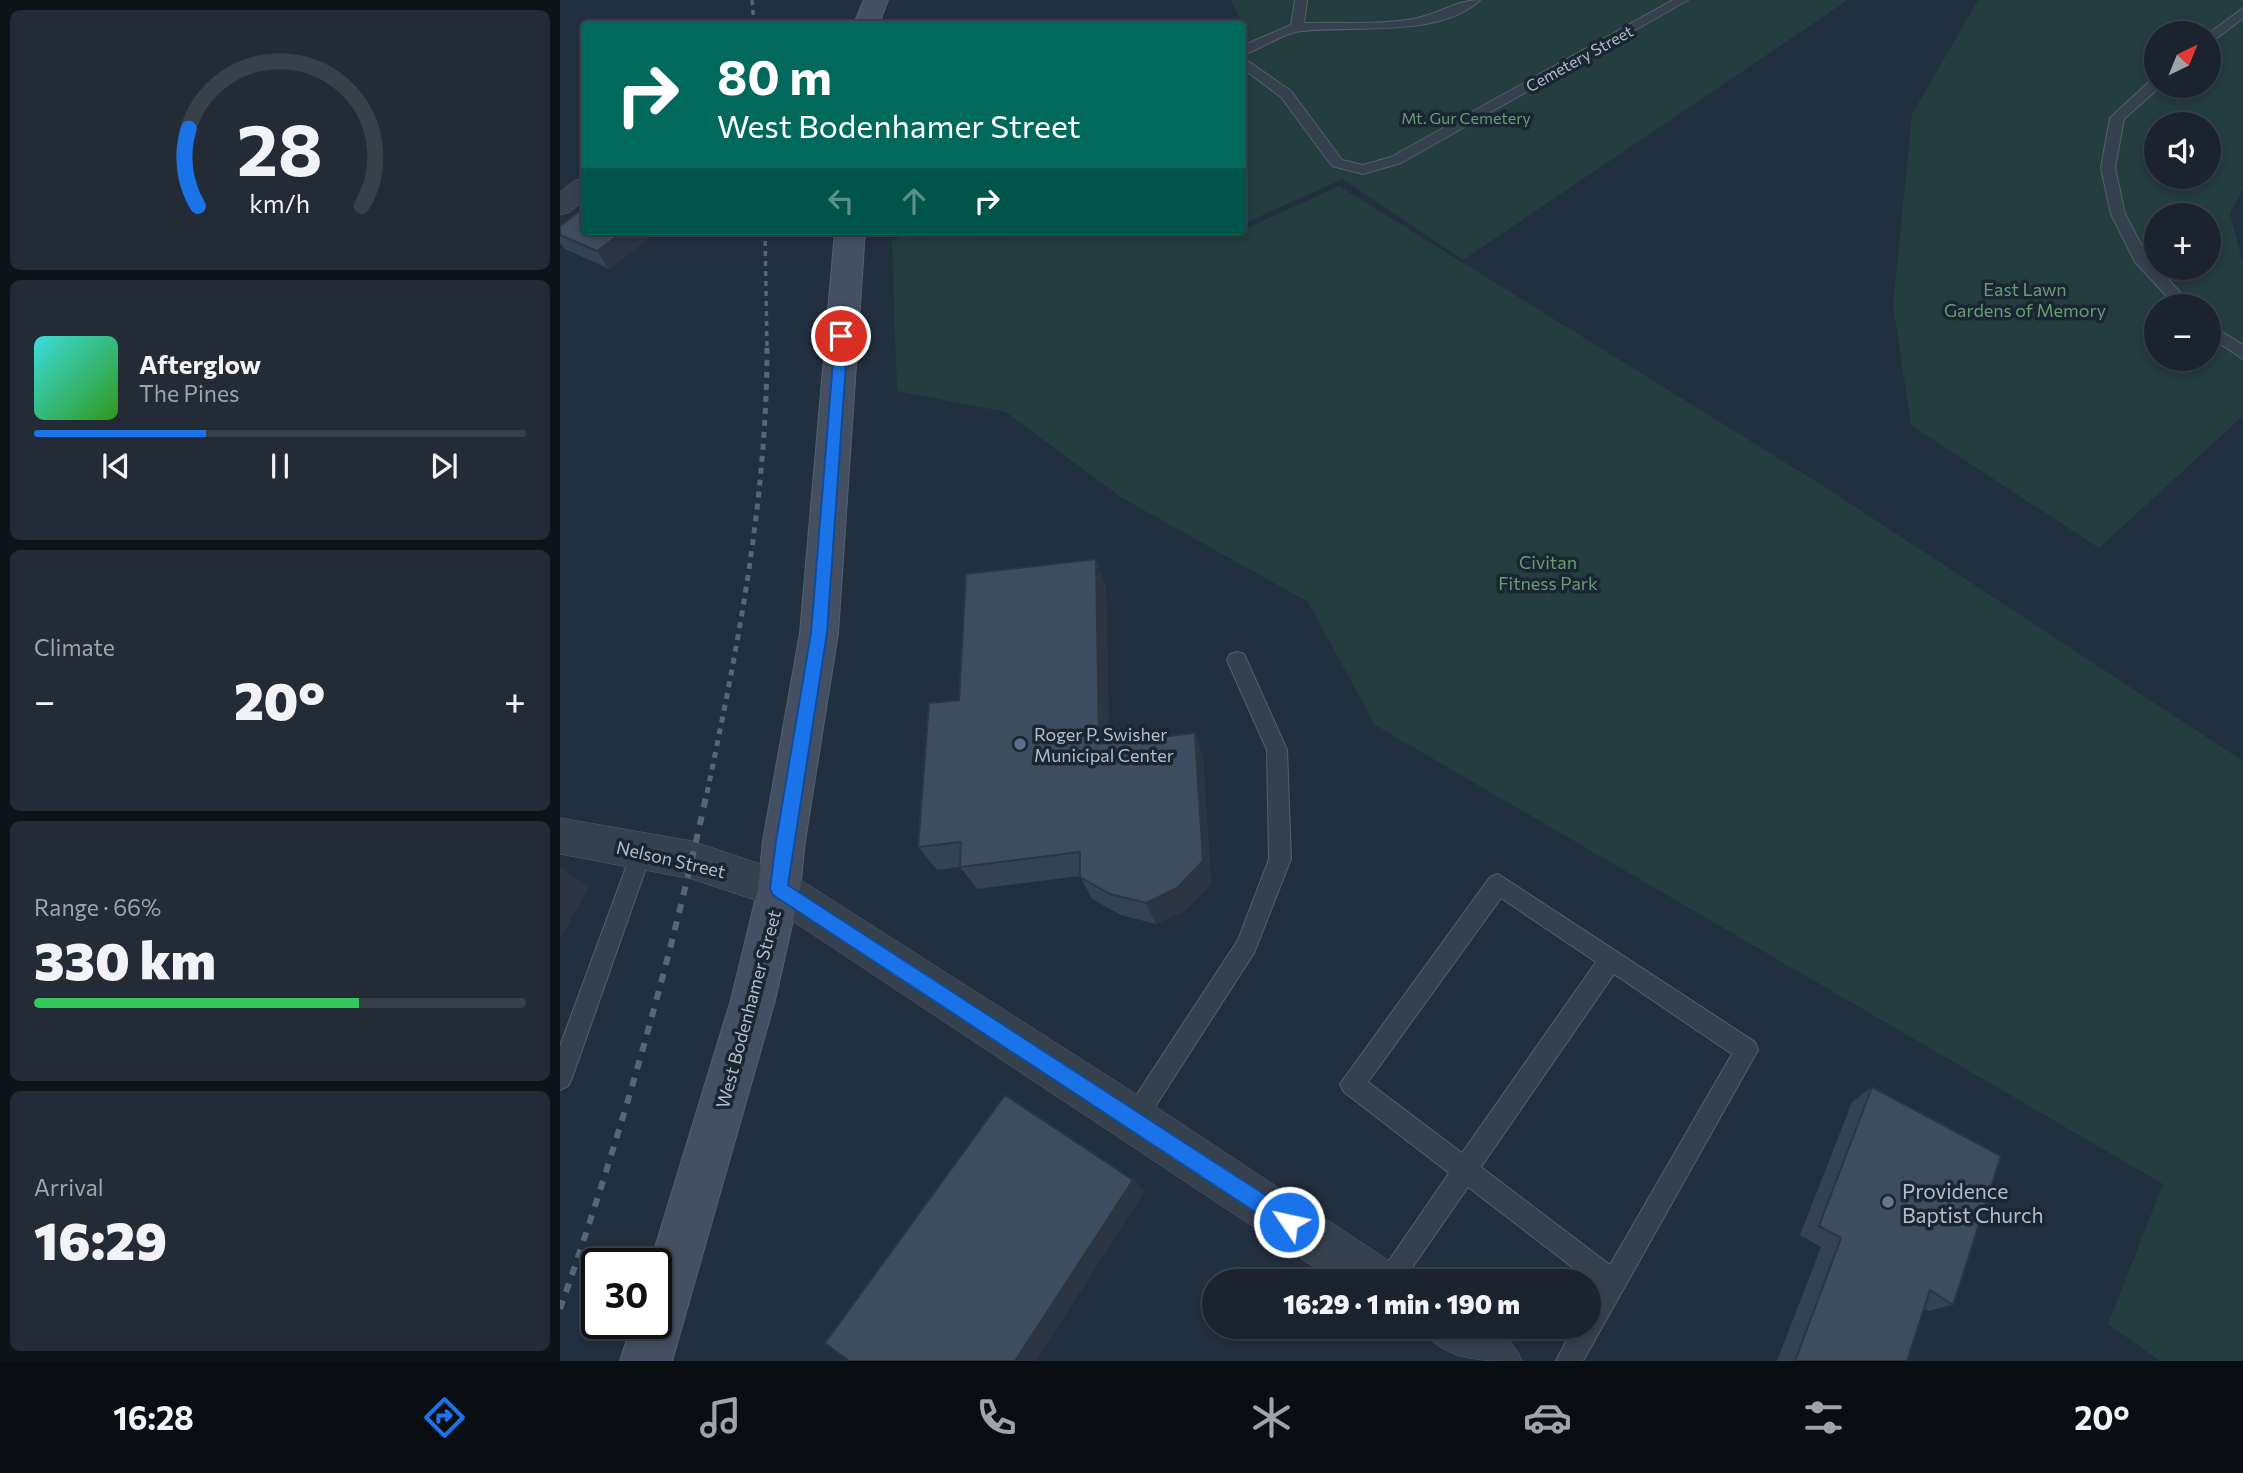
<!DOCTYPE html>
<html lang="en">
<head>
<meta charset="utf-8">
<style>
	:root { --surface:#1a232e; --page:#232b36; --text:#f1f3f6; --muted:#9fa4aa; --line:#38404a; --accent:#1a73e8 }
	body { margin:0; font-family:Commissioner,sans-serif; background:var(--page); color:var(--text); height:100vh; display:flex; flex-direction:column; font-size:26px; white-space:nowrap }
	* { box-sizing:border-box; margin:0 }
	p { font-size:23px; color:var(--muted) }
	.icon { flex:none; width:38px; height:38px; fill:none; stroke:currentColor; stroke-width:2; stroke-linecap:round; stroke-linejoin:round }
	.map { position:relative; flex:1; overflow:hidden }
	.details { display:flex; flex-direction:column; gap:10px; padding:10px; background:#0e1319; width:560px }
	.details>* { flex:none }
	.banner { position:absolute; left:21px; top:21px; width:665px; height:214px; border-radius:7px; box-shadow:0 4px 10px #0003,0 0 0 2px var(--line); background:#00695c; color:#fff; overflow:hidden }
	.needle { width:46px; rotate:43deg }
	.buttons { position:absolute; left:1584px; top:21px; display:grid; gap:14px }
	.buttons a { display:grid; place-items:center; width:77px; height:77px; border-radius:50%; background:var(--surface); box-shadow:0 4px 10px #0003,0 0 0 2px var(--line); font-size:35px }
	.speed { position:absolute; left:21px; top:1248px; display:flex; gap:14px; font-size:35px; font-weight:700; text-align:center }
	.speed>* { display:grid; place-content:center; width:91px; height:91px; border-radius:50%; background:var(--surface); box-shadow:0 4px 10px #0003,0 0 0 2px var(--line); line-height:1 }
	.speed .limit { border:4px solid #111; border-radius:10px; background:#fff; color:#111 }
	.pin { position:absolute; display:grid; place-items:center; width:60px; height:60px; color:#fff; margin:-30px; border:4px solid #fff; border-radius:50%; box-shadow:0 2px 7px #0007 }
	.me { position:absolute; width:77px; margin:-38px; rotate:304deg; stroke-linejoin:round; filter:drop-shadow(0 0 5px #0008) }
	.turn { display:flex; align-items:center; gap:24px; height:147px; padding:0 21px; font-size:32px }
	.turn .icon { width:91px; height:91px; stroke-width:2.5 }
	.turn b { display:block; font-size:49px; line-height:60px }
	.lanes { display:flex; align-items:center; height:66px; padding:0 21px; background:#0003; justify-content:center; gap:35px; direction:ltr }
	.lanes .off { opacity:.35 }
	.big { font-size:52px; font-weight:800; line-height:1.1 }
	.details .tile { flex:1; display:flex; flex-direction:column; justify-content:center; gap:10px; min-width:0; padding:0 24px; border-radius:10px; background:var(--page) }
	.details .dial { align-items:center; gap:0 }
	.dial svg { height:182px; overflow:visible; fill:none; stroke:var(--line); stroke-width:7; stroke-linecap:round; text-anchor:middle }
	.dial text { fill:var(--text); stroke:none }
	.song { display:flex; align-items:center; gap:21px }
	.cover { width:84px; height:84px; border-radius:10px; background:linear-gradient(135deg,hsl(180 70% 55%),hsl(110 70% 35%)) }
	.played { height:7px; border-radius:4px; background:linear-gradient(90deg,var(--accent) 35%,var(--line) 35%) }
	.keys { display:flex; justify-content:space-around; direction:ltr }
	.heat { display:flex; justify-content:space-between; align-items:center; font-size:38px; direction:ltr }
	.charge { height:10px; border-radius:5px; background:linear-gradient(90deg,#34c759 66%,var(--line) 0) }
	.trip { position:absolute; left:642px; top:1269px; width:399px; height:70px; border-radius:35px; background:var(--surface); box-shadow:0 4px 10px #0003,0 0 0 2px var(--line); font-weight:800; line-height:70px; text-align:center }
	.menu { display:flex; height:112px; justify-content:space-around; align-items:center; background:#0a0e12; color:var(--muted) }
	.menu .icon { width:49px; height:49px }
	.menu .on { color:var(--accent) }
	.menu b { font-size:32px; color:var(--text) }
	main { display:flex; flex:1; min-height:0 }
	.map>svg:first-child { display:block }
	.green { fill:#243d3f; fill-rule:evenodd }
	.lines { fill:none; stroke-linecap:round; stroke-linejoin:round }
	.lane-casing { stroke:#545f6c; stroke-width:2 }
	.street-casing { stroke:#545f6c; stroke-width:1 }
	.secondary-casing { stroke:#545f6c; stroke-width:2 }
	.lane { fill:#36414e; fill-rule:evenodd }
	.street { fill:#36414e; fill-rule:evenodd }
	.secondary { fill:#445062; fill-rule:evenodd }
	.rail-far2 { stroke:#586576; stroke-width:3.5; stroke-dasharray:5 5; stroke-linecap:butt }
	.rail-far1 { stroke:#586576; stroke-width:5; stroke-dasharray:6 6; stroke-linecap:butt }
	.rail { stroke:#586576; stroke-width:6; stroke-dasharray:9 9; stroke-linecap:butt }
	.wall { fill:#354251 }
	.shaded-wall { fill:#2b3642 }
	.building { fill:#3e4d5e; stroke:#2b3642; stroke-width:2 }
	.route { fill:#1a73e8; stroke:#114b97; stroke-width:2 }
	.service-dot { fill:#5c6f8a; stroke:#1b2633; stroke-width:2.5 }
	.worship-dot { fill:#6b7280; stroke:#1b2633; stroke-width:2.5 }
	.labels { text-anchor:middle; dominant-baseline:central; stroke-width:7; stroke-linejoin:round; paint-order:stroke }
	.far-street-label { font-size:16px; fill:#b2bcca; stroke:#1b2633 }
	.far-park-label { font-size:16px; fill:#679c72; stroke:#1b2633 }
	.park-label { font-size:18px; fill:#679c72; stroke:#1b2633 }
	.poi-label { font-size:18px; fill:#b2bcca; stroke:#1b2633; text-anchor:start }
	.street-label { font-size:18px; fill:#b2bcca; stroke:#1b2633 }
	.near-poi-label { font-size:21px; fill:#b2bcca; stroke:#1b2633; text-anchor:start }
</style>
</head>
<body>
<main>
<section class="details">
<div class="tile dial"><svg viewBox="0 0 100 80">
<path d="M14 69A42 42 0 1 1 86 69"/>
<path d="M14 69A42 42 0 0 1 10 35" stroke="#1a73e8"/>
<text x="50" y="56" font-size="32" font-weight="700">28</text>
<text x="50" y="72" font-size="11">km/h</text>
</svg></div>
<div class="tile">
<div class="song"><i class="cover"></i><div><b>Afterglow</b><p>The Pines</p></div></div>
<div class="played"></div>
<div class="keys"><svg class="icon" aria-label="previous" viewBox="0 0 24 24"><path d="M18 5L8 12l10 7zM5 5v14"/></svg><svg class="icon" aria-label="pause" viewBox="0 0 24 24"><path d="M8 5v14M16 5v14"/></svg><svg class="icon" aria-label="next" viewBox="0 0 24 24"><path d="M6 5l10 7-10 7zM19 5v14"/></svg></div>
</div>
<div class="tile"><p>Climate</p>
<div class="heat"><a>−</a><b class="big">20°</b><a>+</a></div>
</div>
<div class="tile"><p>Range · 66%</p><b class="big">330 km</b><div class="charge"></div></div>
<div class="tile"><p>Arrival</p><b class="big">16:29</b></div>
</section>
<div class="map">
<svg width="1683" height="1361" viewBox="0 0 1683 1361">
	<rect width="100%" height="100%" fill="#222f3e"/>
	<g class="green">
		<path d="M671,0H1288L903,260L783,179L683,224L682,24Z"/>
		<path d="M1418,0H1683V189L1670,213L1683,264V416L1539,548L1351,425L1333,305L1352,114ZM1596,33H1648V86H1596ZM1596,124H1648V177H1596ZM1596,215H1648V268H1596ZM1596,306H1648V359H1596Z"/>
		<path d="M779,186L1265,487L1683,761V1361H1600L1548,1324L1603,1184L815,725L748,602L562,498L446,412L337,391L332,241L352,231L676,233Z"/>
	</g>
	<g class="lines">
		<g class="lane-casing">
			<g id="lane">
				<path d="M735,0H747L744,23C779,22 818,25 853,19C877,15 896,0 920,0C880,38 794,25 742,31C722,33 702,49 682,55V46L731,25Z"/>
				<path d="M1113,0H1128L841,163L803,174L772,166L721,97L682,68V57L731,91L782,160L803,165L831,157Z"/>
				<path d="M1683,8V18L1648,45V34Z"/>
				<path d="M1596,79V86H1601L1564,119L1555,168L1565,214L1589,259L1633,306H1616L1575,262L1551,214L1541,168L1550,118L1591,80Z"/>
				<path d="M1648,323L1683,345V359L1648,336Z"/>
				<path d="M677,652L684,654L727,750L731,859L694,953L582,1127L574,1131L566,1127L562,1119L566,1111L678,940L709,859L707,750L667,660L670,654Z"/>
				<path d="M82,841L89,844L92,851L12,1078L8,1086L0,1090V1046L72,851L75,844Z"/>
				<path d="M938,874L1195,1042L1198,1050L1023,1361H996L1014,1326H1029V1300L1037,1286L908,1187L843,1281H815L889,1173L784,1092L780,1084L930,877ZM941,898L1036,962L902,1153L808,1082ZM1054,974L1172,1054L1050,1265L921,1167Z"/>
			</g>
		</g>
		<g class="street-casing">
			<g id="street">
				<path d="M24,178V200L10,212L0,215V192L14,181Z"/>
				<path d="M0,818L132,841L233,875L590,1103L834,1264L841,1281H775L207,904L132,879L0,854Z"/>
				<path d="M861,1326C902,1326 943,1315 962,1361C920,1361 880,1361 861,1326Z"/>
			</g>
		</g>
		<g class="secondary-casing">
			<g id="secondary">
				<path d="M304,0H328L319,24H294Z"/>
				<path d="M275,231H305L278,633L245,841L240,889L215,1000L112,1361H60L72,1323H96V1264H90L171,1000L198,889L203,841L240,633Z"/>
			</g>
		</g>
		<use href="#lane" class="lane"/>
		<use href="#street" class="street"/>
		<use href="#secondary" class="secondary"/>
		<g class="rail-far2">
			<path d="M192,0L194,24"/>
			<path d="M205,231L207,349"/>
		</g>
		<path class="rail-far1" d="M147,793C178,646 207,498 207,347"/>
		<path class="rail" d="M0,1309C60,1139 109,968 147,792"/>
	</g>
	<g class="wall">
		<path d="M0,226L24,231H83L88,239L49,269L5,249L0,243Z"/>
		<path d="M536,559L546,589L549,743L635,733L643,758L651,884L626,910L596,924L561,915L532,899L520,876L417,889L400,867L377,870L358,847L399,700Z"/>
		<path d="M1312,1087L1393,1305L1368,1311L1364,1309L1347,1361H1217L1261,1247L1240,1235L1292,1102Z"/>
	</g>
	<g class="shaded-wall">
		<path d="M64,231H83L88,239L49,269L37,251Z"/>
		<path d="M536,559L546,589L550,770L539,744Z"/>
		<path d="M635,733L643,758L651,884L626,910L596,924L586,903Z"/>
		<path d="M0,867L29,887L0,939Z"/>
		<path d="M573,1180L585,1191L476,1361H455Z"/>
	</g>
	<g class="building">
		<path d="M24,208V231H64L37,251L0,235V226Z"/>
		<path d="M536,559L539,744L635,733L643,861L617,888L586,903L550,894L520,877V852L400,867L401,842L358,847L369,703L399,700L406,574Z"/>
		<path d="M1312,1087L1441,1156L1393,1305L1370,1290L1347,1361H1235L1281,1238L1259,1226Z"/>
		<path d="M445,1095L573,1180L455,1361H289L265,1343Z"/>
	</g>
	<path class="route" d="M281,332L288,336L267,633L228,885L736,1215L739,1222L736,1229L729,1232L721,1229L213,895L210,889L216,841L251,633L275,336Z"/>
	<circle class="service-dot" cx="460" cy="744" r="7"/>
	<circle class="worship-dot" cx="1328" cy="1202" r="7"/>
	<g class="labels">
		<g class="far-street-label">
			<text transform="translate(1019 58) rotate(-29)">Cemetery Street</text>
		</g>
		<g class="far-park-label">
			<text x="906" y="117">Mt. Gur Cemetery</text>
		</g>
		<g class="park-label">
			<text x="1465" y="289">East Lawn<tspan x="1465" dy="21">Gardens of Memory</tspan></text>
			<text x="988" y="562">Civitan<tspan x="988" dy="21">Fitness Park</tspan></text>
		</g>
		<g class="poi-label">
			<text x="474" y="734">Roger P. Swisher<tspan x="474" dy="21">Municipal Center</tspan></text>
		</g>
		<g class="street-label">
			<text transform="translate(111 859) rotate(13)">Nelson Street</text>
			<text transform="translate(188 1009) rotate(-75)">West Bodenhamer Street</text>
		</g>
		<g class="near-poi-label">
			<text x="1342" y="1190">Providence<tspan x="1342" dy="24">Baptist Church</tspan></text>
		</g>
	</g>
</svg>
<div class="buttons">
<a><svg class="needle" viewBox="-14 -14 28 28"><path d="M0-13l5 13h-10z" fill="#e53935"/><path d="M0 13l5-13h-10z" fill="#9fa4aa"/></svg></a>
<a><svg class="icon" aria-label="sound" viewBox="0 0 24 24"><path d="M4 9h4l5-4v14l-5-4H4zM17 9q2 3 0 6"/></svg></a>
<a>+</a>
<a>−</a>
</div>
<div class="speed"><div class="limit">30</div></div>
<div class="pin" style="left:281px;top:336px;background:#d93025"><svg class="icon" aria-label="arrive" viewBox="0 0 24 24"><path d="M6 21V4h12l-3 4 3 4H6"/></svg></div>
<svg class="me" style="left:729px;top:1222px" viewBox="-20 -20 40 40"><circle r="17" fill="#1a73e8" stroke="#fff" stroke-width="3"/><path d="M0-11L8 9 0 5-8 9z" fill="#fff"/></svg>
<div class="trip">16:29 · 1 min · 190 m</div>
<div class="banner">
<div class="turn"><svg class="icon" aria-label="right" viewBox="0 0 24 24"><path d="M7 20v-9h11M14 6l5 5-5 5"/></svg><div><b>80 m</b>West Bodenhamer Street</div></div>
<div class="lanes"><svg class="icon off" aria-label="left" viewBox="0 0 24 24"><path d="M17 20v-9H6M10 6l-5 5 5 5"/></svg><svg class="icon off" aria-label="ahead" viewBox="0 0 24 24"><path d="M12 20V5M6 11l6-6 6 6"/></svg><svg class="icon" aria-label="right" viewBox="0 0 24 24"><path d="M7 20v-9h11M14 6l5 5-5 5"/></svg></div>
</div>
</div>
</main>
<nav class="menu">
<b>16:28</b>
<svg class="icon on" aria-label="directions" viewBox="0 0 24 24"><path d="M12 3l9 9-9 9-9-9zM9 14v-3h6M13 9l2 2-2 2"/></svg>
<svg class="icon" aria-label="music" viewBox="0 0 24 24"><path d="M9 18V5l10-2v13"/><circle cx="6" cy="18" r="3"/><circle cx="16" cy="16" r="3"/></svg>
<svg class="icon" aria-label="phone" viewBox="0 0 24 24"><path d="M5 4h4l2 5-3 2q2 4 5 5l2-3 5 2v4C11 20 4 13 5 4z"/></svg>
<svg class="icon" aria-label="climate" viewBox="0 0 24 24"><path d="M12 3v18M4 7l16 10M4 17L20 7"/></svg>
<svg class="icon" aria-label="car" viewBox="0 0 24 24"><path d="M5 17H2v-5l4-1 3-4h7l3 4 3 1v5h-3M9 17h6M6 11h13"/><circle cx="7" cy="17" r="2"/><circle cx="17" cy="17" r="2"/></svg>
<svg class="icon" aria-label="filters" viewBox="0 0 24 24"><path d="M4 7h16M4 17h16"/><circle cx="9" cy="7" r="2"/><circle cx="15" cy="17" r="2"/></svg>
<b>20°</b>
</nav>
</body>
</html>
